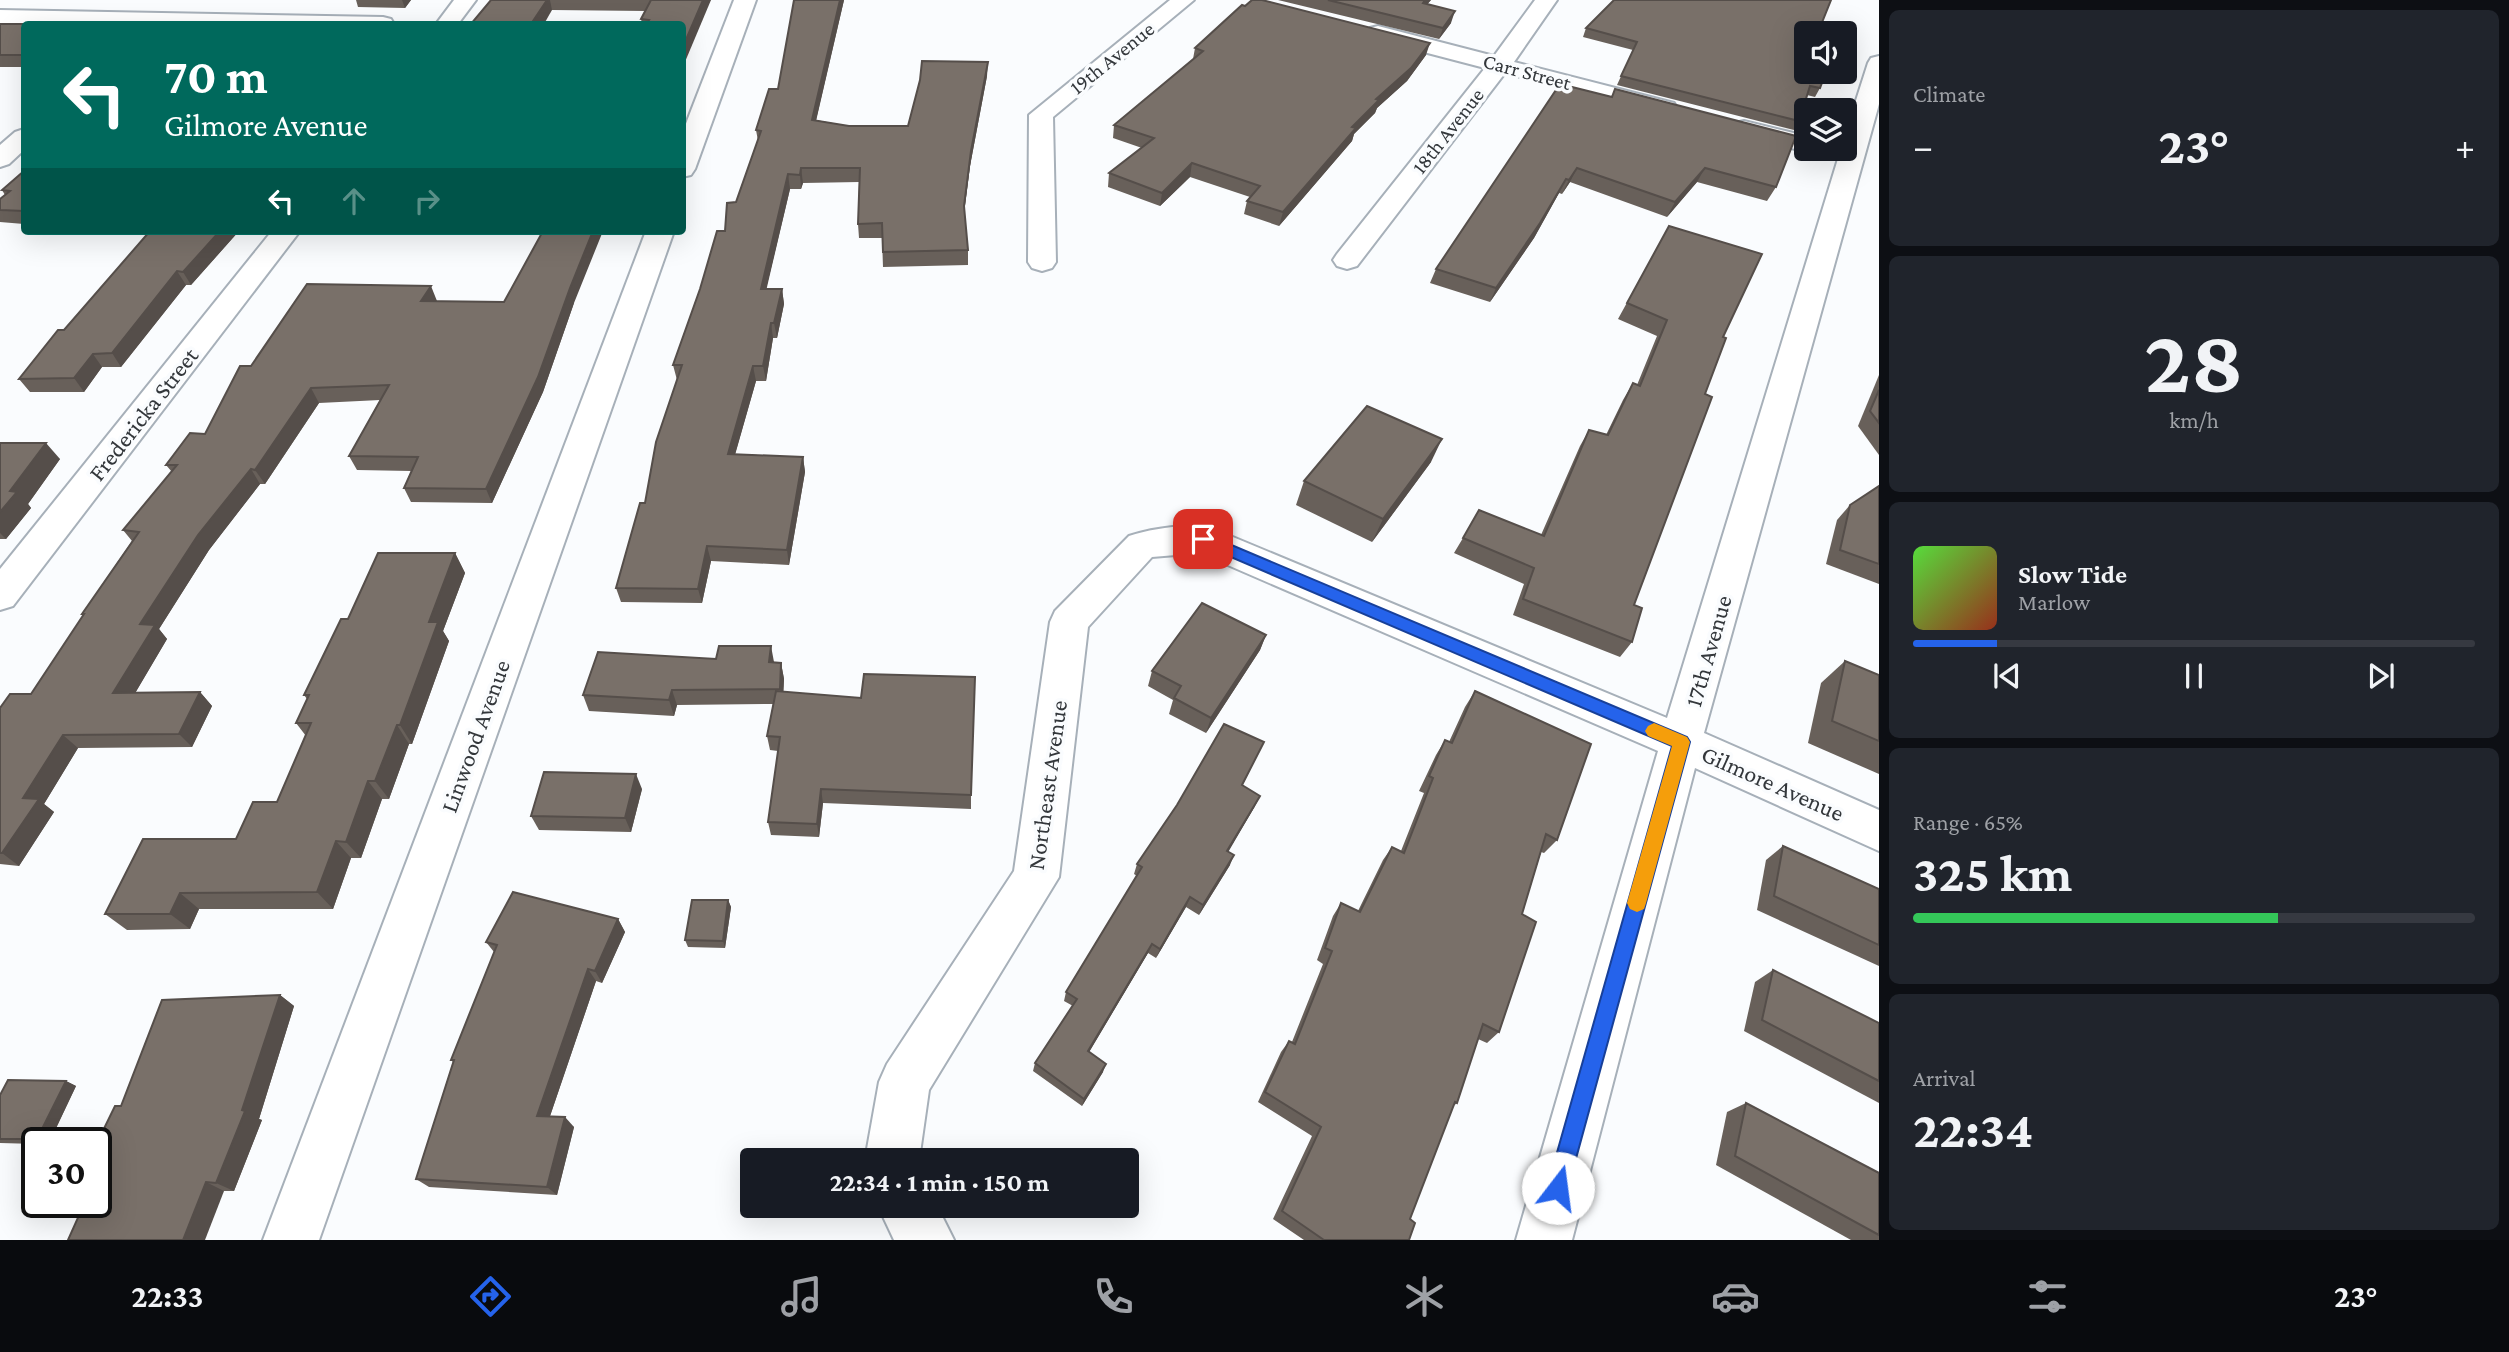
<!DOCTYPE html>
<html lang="en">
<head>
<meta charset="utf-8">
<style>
	:root { --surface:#171b24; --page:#20242c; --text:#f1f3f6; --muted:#9ea1a6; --line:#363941; --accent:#2563eb }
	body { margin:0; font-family:"Crimson Pro",serif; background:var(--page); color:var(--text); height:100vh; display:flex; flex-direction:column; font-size:26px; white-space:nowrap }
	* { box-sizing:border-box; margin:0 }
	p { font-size:23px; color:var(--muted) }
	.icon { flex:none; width:38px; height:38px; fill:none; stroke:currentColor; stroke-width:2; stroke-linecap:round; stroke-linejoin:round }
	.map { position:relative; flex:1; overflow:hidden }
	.side { display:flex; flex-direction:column; gap:10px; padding:10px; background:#0d0f14; width:630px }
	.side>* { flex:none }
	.banner { position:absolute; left:21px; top:21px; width:665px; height:214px; border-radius:7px; box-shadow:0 7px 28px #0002; background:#00695c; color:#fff; overflow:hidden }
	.fabs { position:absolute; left:1794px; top:21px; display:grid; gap:14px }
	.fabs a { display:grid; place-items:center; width:63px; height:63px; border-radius:7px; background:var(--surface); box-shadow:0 7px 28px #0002; font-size:35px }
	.speed { position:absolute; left:21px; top:1127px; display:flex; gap:14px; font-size:35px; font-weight:700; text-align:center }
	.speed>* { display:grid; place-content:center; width:91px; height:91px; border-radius:50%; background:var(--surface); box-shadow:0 7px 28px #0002; line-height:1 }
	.speed .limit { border:4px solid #111; border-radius:10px; background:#fff; color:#111 }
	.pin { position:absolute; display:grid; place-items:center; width:60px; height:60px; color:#fff; margin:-30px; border-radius:14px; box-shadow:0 4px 10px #0006 }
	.me { position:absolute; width:77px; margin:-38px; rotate:15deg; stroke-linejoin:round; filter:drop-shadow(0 0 5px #0008) }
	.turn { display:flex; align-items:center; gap:24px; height:147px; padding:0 28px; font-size:32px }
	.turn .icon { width:91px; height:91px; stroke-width:2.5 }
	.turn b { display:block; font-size:49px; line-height:60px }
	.lanes { display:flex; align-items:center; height:66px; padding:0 28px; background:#0003; justify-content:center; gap:35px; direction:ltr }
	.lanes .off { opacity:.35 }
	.big { font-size:52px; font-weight:700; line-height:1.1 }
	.side .widget { flex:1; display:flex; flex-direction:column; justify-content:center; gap:10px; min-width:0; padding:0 24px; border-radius:10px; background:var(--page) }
	.side .dial { align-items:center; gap:0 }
	.dial b { font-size:91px; line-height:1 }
	.song { display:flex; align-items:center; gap:21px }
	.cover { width:84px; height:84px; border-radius:10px; background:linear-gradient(135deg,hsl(110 70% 55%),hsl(10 70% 35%)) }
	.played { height:7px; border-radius:4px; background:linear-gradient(90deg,var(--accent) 15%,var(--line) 15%) }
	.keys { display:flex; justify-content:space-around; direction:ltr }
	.heat { display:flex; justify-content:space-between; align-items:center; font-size:38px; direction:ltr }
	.charge { height:10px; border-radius:5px; background:linear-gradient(90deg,#34c759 65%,var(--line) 0) }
	.trip { position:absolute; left:740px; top:1148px; width:399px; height:70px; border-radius:7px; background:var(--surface); box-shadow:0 7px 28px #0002; font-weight:700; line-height:70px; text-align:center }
	.menu { display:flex; height:112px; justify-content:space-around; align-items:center; background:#090b0e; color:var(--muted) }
	.menu .icon { width:49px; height:49px }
	.menu .active { color:var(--accent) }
	.menu b { font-size:32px; color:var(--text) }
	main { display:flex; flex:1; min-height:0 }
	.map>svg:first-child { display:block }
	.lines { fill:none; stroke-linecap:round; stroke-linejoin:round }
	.street-casing { stroke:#a7b0b9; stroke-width:4 }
	.street { fill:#fff; fill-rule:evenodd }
	.wall { fill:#68605a }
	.shaded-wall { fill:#554e4a }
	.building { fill:#797069; stroke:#554e4a; stroke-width:2 }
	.route { fill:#2563eb; stroke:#184099; stroke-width:2 }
	.slow { fill:#f59e0b }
	.labels { text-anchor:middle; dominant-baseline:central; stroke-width:7; stroke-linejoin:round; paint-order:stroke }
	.far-street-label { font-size:21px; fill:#33373b; stroke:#fafcfe }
	.street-label { font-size:24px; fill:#33373b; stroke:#fafcfe }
</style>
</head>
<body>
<main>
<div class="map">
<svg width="1879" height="1240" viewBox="0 0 1879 1240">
	<rect width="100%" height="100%" fill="#fafcfe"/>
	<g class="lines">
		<g class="street-casing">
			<g id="street">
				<path d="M454,0H476L458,24H436Z"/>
				<path d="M734,0H756L695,169L691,175L682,177V134Z"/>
				<path d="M1170,0H1194L1053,117L1056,262L1052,268L1042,271L1032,268L1028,262L1029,115Z"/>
				<path d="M1535,0H1557L1514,62L1674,103L1677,108L1674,113L1665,115L1505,73L1357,266L1347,269L1337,266L1333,260L1337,254L1485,68L1370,38L1367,33L1370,28L1378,26L1494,56Z"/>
				<path d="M0,10L383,17L391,19L394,24H0Z"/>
				<path d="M1879,56V104L1704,733L1879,810V851L1695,768L1572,1240H1516L1658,751L1200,553L1152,557L1088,627L1059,877L929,1090L919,1160H865L879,1082L887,1064L1014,871L1050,622L1055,611L1129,536C1154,528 1191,522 1216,530L1667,718L1841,149H1844V138L1868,63L1871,58Z"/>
				<path d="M1744,121L1806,136V149H1815L1806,152L1735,133L1732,128L1735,123Z"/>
				<path d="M24,129V150L9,164L0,167V145L15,132Z"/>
				<path d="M272,231H300L13,606L0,610V569Z"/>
				<path d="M646,231H674L319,1240H263Z"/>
				<path d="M878,1206H937L954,1240H894Z"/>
			</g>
		</g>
		<use href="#street" class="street"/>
	</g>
	<g class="wall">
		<path d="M356,0H411L405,8L358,7Z"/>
		<path d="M491,0H711L682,24H642L641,19L646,11L552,10L471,24Z"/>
		<path d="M794,0H844L816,120L849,126H908L987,76L970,166L964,213L968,250V265L883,267L882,238H859L858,224L859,182L803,183L801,189H790L766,289H782L784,304L777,338H773L766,381H756L735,454L803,457L805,472L789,565L711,561L702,603L621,602L616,588L645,503L677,380L673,365L736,202L758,141L756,130L778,89Z"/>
		<path d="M1278,0H1431L1427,4L1451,23L1439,39Z"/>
		<rect x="0" y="24" width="24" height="43"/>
		<path d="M1821,25L1820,88L1815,97L1807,95L1799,121L1794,130L1617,85L1633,50L1583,37L1586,28Z"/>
		<path d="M1195,48L1426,55L1407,81L1377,108L1375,113L1354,134L1352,141L1279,226L1244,214L1247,201L1250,197L1190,177L1160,206L1108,187L1109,173L1142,148L1113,138L1114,125L1193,59Z"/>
		<path d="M1560,84L1776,187L1767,201L1697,182L1667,217L1570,182L1562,194L1559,193L1534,238L1490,302L1430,283L1436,269Z"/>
		<path d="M24,171V224L0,222V199L5,195L2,190Z"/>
		<path d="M1669,226L1723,337L1705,394L1634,605L1632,642L1620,657L1513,615L1524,584L1454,553L1463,538L1541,535L1580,446L1589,430L1606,435L1623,400L1633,383L1637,385L1657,336L1618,319Z"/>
		<path d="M129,231H239L191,285H186L121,367H102L84,392H30L19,379L64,330L149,232Z"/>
		<path d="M437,301L574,303L543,392L492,503L411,502L404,488L411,471L357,470L349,456L380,400L319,403L265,484H260L209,550L159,629L167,639L135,693L200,692L212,706L192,747L78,748L44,804L54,812L19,866L0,864V708L31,694L83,616L82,614L132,541L123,530L172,472L166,465L205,434L251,366Z"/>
		<path d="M1879,375V455L1858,426Z"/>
		<path d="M0,443L60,459L28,504L31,508L6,539H0Z"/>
		<path d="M1431,462L1372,542L1296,505L1304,481Z"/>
		<path d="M1879,486V584L1826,564L1837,520L1850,505Z"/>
		<path d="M455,553L465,573L443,631L449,641L412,744H409L389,799H382L361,858H351L333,909H199L190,929L127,930L105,914L236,839L277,802L306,736L296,723L307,699L304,695L348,619Z"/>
		<path d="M1266,635L1260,650L1206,733L1169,714L1173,700L1148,686L1152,671Z"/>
		<path d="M1845,661L1879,675V774L1808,743L1821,683Z"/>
		<path d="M774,663H781L784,679L783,692L971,795V809L823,803L819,837L771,835L768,822L778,751L770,750L767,736L773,704L677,705L674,716L589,711L583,695Z"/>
		<path d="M1475,691L1557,840L1544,853L1541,852L1522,914L1499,1032L1487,1043L1478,1039L1457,1103L1452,1107L1410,1219L1409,1240H1304L1273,1219L1312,1136L1258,1102L1281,1052L1289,1041L1292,1042L1323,964L1317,960L1333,916L1341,903L1358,911L1383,860L1392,847L1401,851L1424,793L1419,791L1436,755L1445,740L1449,742L1465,707Z"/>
		<path d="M1264,742L1242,786L1255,806L1228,851L1230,865L1199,915L1186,907L1156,958L1148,953L1089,1052L1103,1072L1082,1106L1033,1071L1035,1063L1073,1006L1064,1001L1066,992L1137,876L1134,874L1137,864Z"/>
		<path d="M642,789L631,832L539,830L531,816Z"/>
		<path d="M1783,846L1879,889V966L1757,910L1766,860Z"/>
		<path d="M728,900L731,907L725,948L688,947L685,940Z"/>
		<path d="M618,919L625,932L602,983L596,981L550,1116L574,1127L557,1195L429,1187L416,1179L453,1062L451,1060L494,952L486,942Z"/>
		<path d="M1773,970L1879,1023V1103L1744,1031L1755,982Z"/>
		<path d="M280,995L294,1006L259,1119L262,1120L234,1191H224L96,1202L121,1106Z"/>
		<path d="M66,1081L76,1086L49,1143H37V1144L0,1143V1095Z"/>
		<path d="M1746,1103L1879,1173V1240H1851L1716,1165L1727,1112Z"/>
	</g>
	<g class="shaded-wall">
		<path d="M402,0H411L405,8Z"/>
		<path d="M547,0H550L552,10L544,24H531Z"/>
		<path d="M703,0H711L682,69V49Z"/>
		<path d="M840,0H844L813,134L812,120Z"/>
		<path d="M1425,0H1431L1419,14L1423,3Z"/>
		<path d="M1455,11L1451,23L1439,39L1443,28Z"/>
		<path d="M1430,43L1426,55L1407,81L1377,108L1375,113L1354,134L1352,141L1279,226L1283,212L1352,127L1376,99Z"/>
		<path d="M988,62L987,76L970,166L963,221L964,206L971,151Z"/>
		<path d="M1192,163L1190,177L1160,206L1162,193Z"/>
		<path d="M801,168L803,183L801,189L800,175Z"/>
		<path d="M1577,168L1570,182L1562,194L1569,180Z"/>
		<path d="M1705,168L1697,182L1667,217L1675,202Z"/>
		<path d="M788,174L790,189L763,304L761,289Z"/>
		<path d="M1566,179L1559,193L1534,238L1490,302L1496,288Z"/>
		<path d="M220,231H239L191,285L183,272Z"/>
		<path d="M593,231H603L574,303L543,392L492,503L486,489Z"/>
		<path d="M177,271L186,285L121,367L112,353Z"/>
		<path d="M431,286L437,301L428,316L421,301Z"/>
		<path d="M782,289L784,304L777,338L774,323Z"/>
		<path d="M771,323L773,338L766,381L763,366Z"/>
		<path d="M93,354L102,367L84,392L74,378Z"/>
		<path d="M753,366L756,381L731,469L728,454Z"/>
		<path d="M311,388L319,403L265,484L255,470Z"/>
		<path d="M1442,439L1431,462L1372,542L1383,519Z"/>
		<path d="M46,443L60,459L28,504L31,508L6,539L0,533V512L10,491Z"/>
		<path d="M803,457L805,472L789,565L787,550Z"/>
		<path d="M251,469L260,484L209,550L159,629L167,639L127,707L113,693L140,624L198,535Z"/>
		<path d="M707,546L711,561L702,603L698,589Z"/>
		<path d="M455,553L465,573L443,631L449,641L412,744L400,725L429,622Z"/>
		<path d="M1266,635L1260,650L1206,733L1211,718Z"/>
		<path d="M771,646L774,662L772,678L769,662Z"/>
		<path d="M781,663L784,679L783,704L780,689Z"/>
		<path d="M672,690L677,705L674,716L669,700Z"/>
		<path d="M200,692L212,706L192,747L179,734Z"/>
		<path d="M397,725L409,744L389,799L375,781Z"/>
		<path d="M63,735L78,748L44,804L54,812L19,866L2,853L23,798Z"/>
		<path d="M636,774L642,789L631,832L625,818Z"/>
		<path d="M368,781L382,799L361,858L346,842Z"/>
		<path d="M821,789L823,803L819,837L817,824Z"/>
		<path d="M1260,796L1255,806L1223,861L1227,851Z"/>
		<path d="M336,841L351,858L333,909L317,892Z"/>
		<path d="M1234,855L1230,865L1199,915L1203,905Z"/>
		<path d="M180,893L199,909L190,929L170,914Z"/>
		<path d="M1190,897L1186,907L1156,958L1160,949Z"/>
		<path d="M728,900L731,907L725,948L723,941Z"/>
		<path d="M618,919L625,932L602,983L595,971Z"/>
		<path d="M1152,944L1148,953L1085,1059L1088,1051Z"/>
		<path d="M588,969L596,981L547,1125L537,1116Z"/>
		<path d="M280,995L294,1006L259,1119L262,1120L234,1191L216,1183L242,1110Z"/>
		<path d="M1106,1064L1103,1072L1082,1106L1084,1099Z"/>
		<path d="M66,1081L76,1086L49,1143H45L37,1139Z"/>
		<path d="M565,1117L574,1127L557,1195L547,1187Z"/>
		<path d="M206,1182L224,1191L205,1240H183Z"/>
	</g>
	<g class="building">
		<path d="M491,0H547L531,24H464H471Z"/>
		<path d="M651,0H703L682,49V24H646L649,20L641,19Z"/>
		<path d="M794,0H840L812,120L849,126H908L920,80L922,61L988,62L971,151L964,206L968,250L883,252L882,223L858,224L860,168H801L800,175L788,174L761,289H782L774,323H771L763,366H753L728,454L803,457L787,550L707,546L698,589L616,588L640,503H645L656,442L682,365H673L700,289L717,231H725L727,203L736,202L761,131L756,130L769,89H778Z"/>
		<path d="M1252,0H1262L1430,43L1411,68L1376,99L1379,100L1352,127L1356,128L1283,212L1247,201L1260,186L1192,163L1162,193L1109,173L1154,138L1114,125L1203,51L1195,48L1242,5L1245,6Z"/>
		<path d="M1328,0H1425L1423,3L1455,11L1443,28Z"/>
		<path d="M1614,0H1831L1821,25L1843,30L1842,33H1806V72H1826L1820,88L1810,86L1799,121L1621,76L1637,42L1586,28Z"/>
		<path d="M0,24H60H24V55H0Z"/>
		<path d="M1560,84L1612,97L1615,89L1796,136L1776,187L1705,168L1675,202L1577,168L1569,180L1566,179L1540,223L1496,288L1436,269Z"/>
		<path d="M24,171V211L0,210V199L10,191L2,190Z"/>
		<path d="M1669,226L1762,254L1723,337L1726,338L1705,394L1712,397L1634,605L1642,608L1632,642L1523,599L1534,568L1463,538L1479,510L1544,536L1589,430L1608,435L1633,383L1640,386L1667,320L1627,303Z"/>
		<path d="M150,231H220L183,272L177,271L112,353L93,354L74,378L19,379L58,330H64Z"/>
		<path d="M543,231H593L570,288L538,377L486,489L404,488L418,457L349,456L389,385L311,388L255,470L251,469L198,535L140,624L155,625L113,693L200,692L179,734L63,735L23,798L39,799L2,853H0V708L10,694H31L84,614H82L139,532L123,530L177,465H166L190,433L205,434L240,366H251L307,284L431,286L421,301L504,302Z"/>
		<path d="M1879,390V423L1870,411Z"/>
		<path d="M1367,406L1442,439L1383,519L1304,481Z"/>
		<path d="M0,443H46L10,491L17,492L0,512Z"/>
		<path d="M1879,486V564L1840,550L1850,505Z"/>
		<path d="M378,553H455L429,622H438L400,725H397L375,781H368L346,842L336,841L317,892L180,893L170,914H105L143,839H236L253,802H277L311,723H296L309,695H304L341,619H348Z"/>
		<path d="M1202,603L1266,635L1211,718L1174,698L1181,686L1152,671Z"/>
		<path d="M719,646H771L769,662L781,663L780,689L672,690L669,700L583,695L598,652L716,659Z"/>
		<path d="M1845,661L1879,675V741L1832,721Z"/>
		<path d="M864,674L975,677L971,795L821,789L817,824L768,822L780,737L767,736L776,691L861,698Z"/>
		<path d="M1475,691L1591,744L1557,840L1546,834L1522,914L1536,922L1499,1032L1483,1024L1457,1103L1455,1102L1410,1219L1415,1223L1409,1240H1324L1282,1211L1321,1127L1265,1092L1289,1041L1295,1044L1332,951L1325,948L1341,903L1360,912L1392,847L1404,853L1433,778L1429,776L1445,740L1452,743Z"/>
		<path d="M1224,724L1264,742L1242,785L1260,796L1227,851L1234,855L1203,905L1190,897L1160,949L1152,944L1088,1051L1106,1064L1084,1099L1035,1063L1077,999L1066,992L1142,867L1137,864L1177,805Z"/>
		<path d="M544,772L636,774L625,818L531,816Z"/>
		<path d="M1783,846L1879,889V945L1774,896Z"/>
		<path d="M513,892L618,919L595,971L588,969L537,1116L565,1117L547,1187L416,1179L454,1060H451L497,945L486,942Z"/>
		<path d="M692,900H728L723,941L685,940Z"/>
		<path d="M1773,970L1879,1023V1081L1762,1020Z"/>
		<path d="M280,995L242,1110L245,1111L216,1183L206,1182L183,1240H68L85,1202H96V1145L115,1106H121L162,1000Z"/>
		<path d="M8,1080L66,1081L37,1139H0V1095Z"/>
		<path d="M1746,1103L1879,1173V1235L1735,1156Z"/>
	</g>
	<path class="route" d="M1203,533L1687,737L1690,742L1566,1195L1558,1199L1550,1195L1547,1188L1672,746L1198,543L1195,539Z"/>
	<path class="slow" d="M1654,723L1687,737L1690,742L1646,903L1644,909L1637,912L1630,909L1627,903L1672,746L1648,736L1645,731L1648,726Z"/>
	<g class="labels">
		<g class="far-street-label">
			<text transform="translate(1112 58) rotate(-39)">19th Avenue</text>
			<text transform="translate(1527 72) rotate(15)">Carr Street</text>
			<text transform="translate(1448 131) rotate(-52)">18th Avenue</text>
		</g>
		<g class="street-label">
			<text transform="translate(143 414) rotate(-52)">Fredericka Street</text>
			<text transform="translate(1708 651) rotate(-74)">17th Avenue</text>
			<text transform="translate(475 736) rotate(-70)">Linwood Avenue</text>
			<text transform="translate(1773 783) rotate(24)">Gilmore Avenue</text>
			<text transform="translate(1047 785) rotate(-82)">Northeast Avenue</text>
		</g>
	</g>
</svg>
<div class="fabs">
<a><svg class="icon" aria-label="sound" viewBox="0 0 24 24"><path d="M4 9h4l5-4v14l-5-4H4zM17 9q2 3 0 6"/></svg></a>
<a><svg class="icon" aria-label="layers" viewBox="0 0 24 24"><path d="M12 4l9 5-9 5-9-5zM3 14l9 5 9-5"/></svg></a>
</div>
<div class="speed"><div class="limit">30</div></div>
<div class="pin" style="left:1203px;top:539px;background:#d93025"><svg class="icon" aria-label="arrive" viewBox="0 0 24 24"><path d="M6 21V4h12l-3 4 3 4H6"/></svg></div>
<svg class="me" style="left:1558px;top:1188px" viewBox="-20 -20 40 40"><circle r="19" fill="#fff"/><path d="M0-13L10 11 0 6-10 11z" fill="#2563eb"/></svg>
<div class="trip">22:34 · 1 min · 150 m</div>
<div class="banner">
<div class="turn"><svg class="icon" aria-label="left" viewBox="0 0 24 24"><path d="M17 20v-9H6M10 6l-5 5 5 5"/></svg><div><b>70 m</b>Gilmore Avenue</div></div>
<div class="lanes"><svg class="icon" aria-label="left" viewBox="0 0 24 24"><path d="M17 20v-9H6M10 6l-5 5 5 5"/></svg><svg class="icon off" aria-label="ahead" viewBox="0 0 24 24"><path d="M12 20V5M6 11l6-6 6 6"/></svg><svg class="icon off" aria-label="right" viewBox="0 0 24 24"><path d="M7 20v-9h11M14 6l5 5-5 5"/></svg></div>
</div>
</div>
<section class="side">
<div class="widget"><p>Climate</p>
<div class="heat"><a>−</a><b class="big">23°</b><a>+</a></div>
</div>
<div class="widget dial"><b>28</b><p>km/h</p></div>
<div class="widget">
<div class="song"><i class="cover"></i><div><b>Slow Tide</b><p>Marlow</p></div></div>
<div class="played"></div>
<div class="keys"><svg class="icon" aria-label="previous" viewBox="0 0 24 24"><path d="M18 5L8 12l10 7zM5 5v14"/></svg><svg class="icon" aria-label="pause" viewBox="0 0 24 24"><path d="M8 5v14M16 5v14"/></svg><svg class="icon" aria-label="next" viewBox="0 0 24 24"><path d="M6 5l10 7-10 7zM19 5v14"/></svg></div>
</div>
<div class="widget"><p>Range · 65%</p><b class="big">325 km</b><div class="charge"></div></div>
<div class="widget"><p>Arrival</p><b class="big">22:34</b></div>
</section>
</main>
<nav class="menu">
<b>22:33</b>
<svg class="icon active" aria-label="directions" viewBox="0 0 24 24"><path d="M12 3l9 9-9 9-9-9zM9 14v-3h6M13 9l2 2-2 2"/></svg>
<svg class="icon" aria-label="music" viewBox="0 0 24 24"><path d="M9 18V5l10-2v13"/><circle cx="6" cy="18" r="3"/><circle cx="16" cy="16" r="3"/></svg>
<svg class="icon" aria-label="phone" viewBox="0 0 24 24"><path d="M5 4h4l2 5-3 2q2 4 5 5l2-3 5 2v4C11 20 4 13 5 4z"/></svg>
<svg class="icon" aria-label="climate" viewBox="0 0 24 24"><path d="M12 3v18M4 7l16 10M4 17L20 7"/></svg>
<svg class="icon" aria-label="car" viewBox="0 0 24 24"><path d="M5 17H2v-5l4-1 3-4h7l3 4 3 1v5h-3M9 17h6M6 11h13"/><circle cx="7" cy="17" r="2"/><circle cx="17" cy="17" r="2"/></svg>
<svg class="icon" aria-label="filters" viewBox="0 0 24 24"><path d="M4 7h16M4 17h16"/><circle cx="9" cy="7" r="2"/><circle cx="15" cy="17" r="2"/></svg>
<b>23°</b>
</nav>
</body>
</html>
